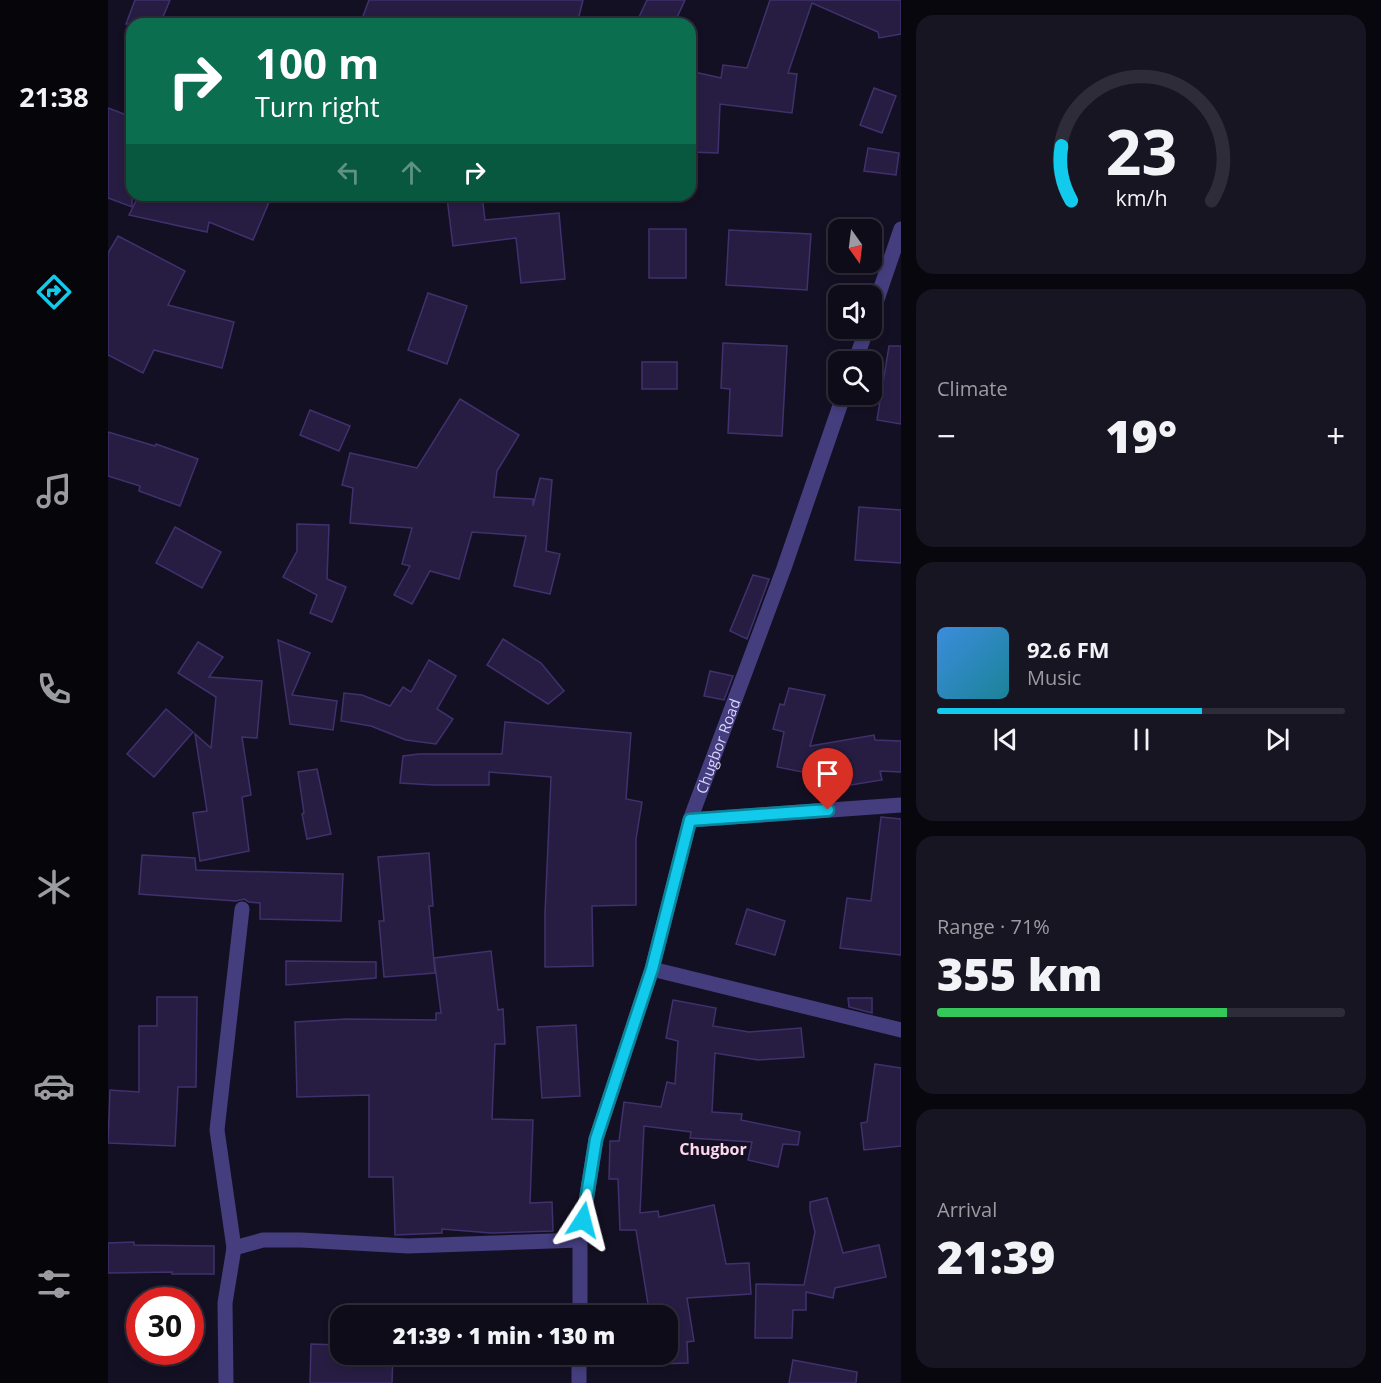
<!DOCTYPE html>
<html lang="en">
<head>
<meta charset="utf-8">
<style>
	:root { --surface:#0f0c1a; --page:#181523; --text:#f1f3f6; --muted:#9b9ba2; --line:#2f2c39; --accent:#11caec }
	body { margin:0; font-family:"Open Sans",sans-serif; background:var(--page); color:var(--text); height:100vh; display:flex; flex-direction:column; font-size:22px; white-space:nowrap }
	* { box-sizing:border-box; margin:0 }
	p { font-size:20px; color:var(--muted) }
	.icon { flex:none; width:33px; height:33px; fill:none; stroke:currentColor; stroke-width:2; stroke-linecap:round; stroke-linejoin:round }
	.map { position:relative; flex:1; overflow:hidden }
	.drawer { display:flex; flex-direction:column; gap:15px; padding:15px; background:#08070e; width:480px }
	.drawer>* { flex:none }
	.guide { position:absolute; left:18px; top:18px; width:570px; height:183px; border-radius:18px; box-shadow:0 3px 9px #0003,0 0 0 2px var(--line); background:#0b6e4f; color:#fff; overflow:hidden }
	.needle { width:39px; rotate:166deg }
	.tools { position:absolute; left:720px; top:219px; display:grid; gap:12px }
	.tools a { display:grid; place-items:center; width:54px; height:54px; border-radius:12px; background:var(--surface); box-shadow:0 3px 9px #0003,0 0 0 2px var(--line); font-size:30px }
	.speed { position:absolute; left:18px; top:1287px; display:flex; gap:12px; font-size:30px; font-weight:700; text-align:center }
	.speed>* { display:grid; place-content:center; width:78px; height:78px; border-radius:50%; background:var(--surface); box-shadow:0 3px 9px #0003,0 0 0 2px var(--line); line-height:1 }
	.speed .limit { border:9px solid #d22; background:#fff; color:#111 }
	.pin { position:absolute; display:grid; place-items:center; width:51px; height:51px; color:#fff; margin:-62px -26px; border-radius:50% 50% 50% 0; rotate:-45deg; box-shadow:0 0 6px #0007 }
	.pin .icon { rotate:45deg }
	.me { position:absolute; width:66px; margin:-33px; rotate:9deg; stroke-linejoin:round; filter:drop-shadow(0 0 4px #0008) }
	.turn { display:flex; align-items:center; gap:21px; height:126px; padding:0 30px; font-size:27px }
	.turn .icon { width:78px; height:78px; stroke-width:2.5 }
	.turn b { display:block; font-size:42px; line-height:51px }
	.lanes { display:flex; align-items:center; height:57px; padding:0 30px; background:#0003; justify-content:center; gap:30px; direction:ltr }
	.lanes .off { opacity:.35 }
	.big { font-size:45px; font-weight:800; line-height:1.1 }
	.drawer .card { flex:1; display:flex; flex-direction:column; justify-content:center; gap:9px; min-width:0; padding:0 21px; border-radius:18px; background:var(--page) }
	.drawer .dial { align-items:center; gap:0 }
	.dial svg { height:156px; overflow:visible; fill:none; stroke:var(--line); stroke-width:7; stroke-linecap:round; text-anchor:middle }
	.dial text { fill:var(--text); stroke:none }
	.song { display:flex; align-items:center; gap:18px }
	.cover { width:72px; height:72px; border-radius:9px; background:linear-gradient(135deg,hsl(210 70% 55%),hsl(190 70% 35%)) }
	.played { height:6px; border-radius:3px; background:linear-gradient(90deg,var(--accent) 65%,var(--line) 65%) }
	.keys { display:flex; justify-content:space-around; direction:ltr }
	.heat { display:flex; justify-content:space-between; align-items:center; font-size:33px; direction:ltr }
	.charge { height:9px; border-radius:4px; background:linear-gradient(90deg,#34c759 71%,var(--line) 0) }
	.trip { position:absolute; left:222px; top:1305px; width:348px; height:60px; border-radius:18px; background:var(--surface); box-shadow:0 3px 9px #0003,0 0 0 2px var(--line); font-weight:800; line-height:60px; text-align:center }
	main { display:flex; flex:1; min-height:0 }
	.tabs { display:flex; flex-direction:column; width:108px; justify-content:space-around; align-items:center; background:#06050a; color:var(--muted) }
	.tabs .icon { width:42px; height:42px }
	.tabs .current { color:var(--accent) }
	.tabs b { font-size:27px; color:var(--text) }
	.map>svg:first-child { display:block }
	.building { fill:#271d43; stroke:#40316d; stroke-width:1.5 }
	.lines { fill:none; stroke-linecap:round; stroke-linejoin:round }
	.minor { stroke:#443e7f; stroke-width:15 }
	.route-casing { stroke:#0b8399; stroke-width:15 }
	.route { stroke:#11caec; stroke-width:10 }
	.labels { text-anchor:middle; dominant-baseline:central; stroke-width:4.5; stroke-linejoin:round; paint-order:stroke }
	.street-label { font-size:15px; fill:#dbd5fc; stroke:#141023 }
	.neighbourhood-label { font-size:16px; font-weight:bold; fill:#fcd7ec; stroke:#141023 }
</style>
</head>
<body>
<main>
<nav class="tabs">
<b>21:38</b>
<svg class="icon current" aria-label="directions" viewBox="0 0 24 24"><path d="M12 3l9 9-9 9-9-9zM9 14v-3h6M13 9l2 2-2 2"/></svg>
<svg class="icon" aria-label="music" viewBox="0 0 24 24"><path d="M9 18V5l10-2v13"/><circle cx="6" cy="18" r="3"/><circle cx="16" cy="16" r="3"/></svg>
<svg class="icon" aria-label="phone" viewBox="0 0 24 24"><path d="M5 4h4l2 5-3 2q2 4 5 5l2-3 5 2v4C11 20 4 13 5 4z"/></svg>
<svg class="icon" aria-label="climate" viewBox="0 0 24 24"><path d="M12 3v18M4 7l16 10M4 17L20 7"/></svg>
<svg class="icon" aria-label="car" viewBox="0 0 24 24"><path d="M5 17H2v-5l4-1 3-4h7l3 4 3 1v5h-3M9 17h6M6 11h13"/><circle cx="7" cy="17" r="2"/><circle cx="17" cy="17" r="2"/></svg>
<svg class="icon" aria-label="filters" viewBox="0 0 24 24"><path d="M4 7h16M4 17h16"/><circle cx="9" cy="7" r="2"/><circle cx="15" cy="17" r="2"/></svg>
</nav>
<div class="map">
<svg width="793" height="1383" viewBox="0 0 793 1383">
	<rect width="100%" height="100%" fill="#141023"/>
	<g class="building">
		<path d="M27,0H62L52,24H18Z"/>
		<path d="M261,0H475L469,24H252Z"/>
		<path d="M539,0H577L566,24H547L531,17Z"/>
		<path d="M662,0H793V34L771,38L770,32L704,3L680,73L689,74L684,113L612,104L610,153L582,152V71L613,78L615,65L639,68Z"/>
		<path d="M766,88L788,96L774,133L752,125Z"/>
		<path d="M0,108L24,117V207L0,198Z"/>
		<path d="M760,148L791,153L788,175L756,171Z"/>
		<path d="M31,195H164L145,240L101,222L99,232L21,215Z"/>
		<path d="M363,195H374L377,220L451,213L457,279L413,283L408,238L345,246L339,198Z"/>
		<rect x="541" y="229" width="37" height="49"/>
		<path d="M621,230L703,234L699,290L618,285Z"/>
		<path d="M10,236L77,271L60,305L126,322L114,368L46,350L35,373L0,355V253Z"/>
		<path d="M320,293L359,306L339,364L300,350Z"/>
		<path d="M615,343L679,346L674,436L620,433L622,389L613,388Z"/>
		<path d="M781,346H793V424L769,420Z"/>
		<rect x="534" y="362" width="35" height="27"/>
		<path d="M352,399L411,435L389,471L386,497L425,499V506L432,478L444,480L438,551L452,554L442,594L406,586L418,536L364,532L351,579L322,571L304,604L286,595L302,566L294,564L304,528L242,523L245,488L234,485L242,453L309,468Z"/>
		<path d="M202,410L242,426L231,451L192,435Z"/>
		<path d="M0,432L47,446L48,444L90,459L72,506L31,491L32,486L0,476Z"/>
		<path d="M751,507L793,510V563L747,560Z"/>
		<path d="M189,524L221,525L219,579L238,587L224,622L202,613L209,595L175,577L189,551Z"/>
		<path d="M67,527L113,552L94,588L48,563Z"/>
		<path d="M645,575L661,579L639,639L622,631Z"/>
		<path d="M395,639L433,663L456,691L440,704L379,665Z"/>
		<path d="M170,640L202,653L184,695L229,701L225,730L182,724Z"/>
		<path d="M90,642L115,657L101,677L154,681L149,738L134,737L143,795L134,797L141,851L92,861L85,813L99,811L87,734L103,748L108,697L70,673Z"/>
		<path d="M321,660L348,676L329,709L345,719L328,744L298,740L263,726L233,721L236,693L254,695L282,706L295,687L303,692Z"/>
		<path d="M602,671L625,676L616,700L596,696Z"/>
		<path d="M681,688L717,695L702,746L766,735L767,740L793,741V772L772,771L774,780L724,788L703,786L705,774L669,767L676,732L665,729L672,704L676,705Z"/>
		<path d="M58,709L85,732L46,777L19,754Z"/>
		<path d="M397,722L523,733L518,799L534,802L528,839V905L484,906L485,966L437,967V913L443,777L381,772V785H325L292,783L295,756L311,754H394Z"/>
		<path d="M209,769L223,834L199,839L194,814L196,813L190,772Z"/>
		<path d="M773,817L793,819V955L732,948L739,898L763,901Z"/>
		<path d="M321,853L325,906H321L327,973L276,977L271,921H276L270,857Z"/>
		<path d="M34,855L87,858L88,870L235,874L233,921L152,919V903L141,902L136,899L128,901L31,894Z"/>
		<path d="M639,909L677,921L667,955L628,944Z"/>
		<path d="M383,951L390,1010L395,1009L397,1044H387L384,1119L425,1120L422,1203L444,1202L445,1231L383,1233L334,1229V1233L287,1235L285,1177H261V1095L189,1097L187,1022L238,1019L328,1020V1013H333L326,958Z"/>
		<path d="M178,961L268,962V978L178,985Z"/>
		<path d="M49,997H89L88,1087H70L67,1146L0,1143L2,1090L31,1092V1026H49Z"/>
		<path d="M740,998H764V1013L741,1007Z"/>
		<path d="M565,1000L608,1008L605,1026L641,1032L693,1028L696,1057L650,1060L607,1053L604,1112L634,1114L633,1120L692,1132L690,1145L675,1144L670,1167L640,1160L644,1142L582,1138L583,1132L536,1126L532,1213L550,1211L551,1217L606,1205L618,1264L641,1263L643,1294L579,1298L586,1341L579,1342L580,1363L549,1364L548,1354H560V1316H542L528,1230H512L510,1179H501L502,1141H511L516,1102L553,1107L559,1082L567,1084L570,1041L558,1038Z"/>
		<path d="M468,1025L472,1096L434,1098L429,1027Z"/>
		<path d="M767,1064L793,1068V1146L756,1150L753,1123L759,1122Z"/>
		<path d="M719,1198L735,1253L771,1245L778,1277L727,1288L725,1298L698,1292V1310H685L684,1338H647L648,1284L696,1285L707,1232L702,1211V1202Z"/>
		<path d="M26,1242V1245L106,1246V1274H64V1272L0,1273V1243Z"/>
		<path d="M203,1344L232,1345V1354H285L284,1383H202Z"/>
		<path d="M685,1360L749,1372L748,1383H681Z"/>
	</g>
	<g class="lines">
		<g class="minor">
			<path d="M764,314L793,229"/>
			<path d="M747,362L759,328"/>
			<path d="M582,820L793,805"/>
			<path d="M544,969L793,1030"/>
			<path d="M126,1248L109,1130L134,909"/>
			<path id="s1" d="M472,1316V1240L488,1139L544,969L582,820L676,568L736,394"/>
			<path d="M118,1383L117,1303L126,1248L155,1240H193L300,1246L472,1240"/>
			<path d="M471,1383V1354"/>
		</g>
	</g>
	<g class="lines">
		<g class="route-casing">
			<path id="route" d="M475,1220L488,1139L544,969L582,820L720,810"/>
		</g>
		<use href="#route" class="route"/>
	</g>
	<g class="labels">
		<g class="street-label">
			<text stroke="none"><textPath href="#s1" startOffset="590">Chugbor Road</textPath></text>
		</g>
		<g class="neighbourhood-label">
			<text x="605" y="1149">Chugbor</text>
		</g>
	</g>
</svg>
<div class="tools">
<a><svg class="needle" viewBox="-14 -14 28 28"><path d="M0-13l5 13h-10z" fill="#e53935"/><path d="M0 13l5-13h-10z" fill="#9b9ba2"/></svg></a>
<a><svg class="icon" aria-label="sound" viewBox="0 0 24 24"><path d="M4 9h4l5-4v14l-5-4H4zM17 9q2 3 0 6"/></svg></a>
<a><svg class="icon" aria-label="search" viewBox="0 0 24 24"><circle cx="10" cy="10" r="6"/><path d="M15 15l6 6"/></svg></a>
</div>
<div class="speed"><div class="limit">30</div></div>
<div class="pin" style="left:720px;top:810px;background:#d93025"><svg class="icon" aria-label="arrive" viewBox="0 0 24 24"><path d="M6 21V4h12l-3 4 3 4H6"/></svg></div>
<svg class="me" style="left:475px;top:1220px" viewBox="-20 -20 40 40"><path d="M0-17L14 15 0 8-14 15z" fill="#11caec" stroke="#fff" stroke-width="4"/></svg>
<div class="trip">21:39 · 1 min · 130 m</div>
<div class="guide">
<div class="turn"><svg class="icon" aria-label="right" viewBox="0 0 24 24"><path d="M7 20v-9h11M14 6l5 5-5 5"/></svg><div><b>100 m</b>Turn right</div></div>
<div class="lanes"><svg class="icon off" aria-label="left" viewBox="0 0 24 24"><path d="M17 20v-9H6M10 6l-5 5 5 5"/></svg><svg class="icon off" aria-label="ahead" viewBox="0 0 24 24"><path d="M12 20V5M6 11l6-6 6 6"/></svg><svg class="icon" aria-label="right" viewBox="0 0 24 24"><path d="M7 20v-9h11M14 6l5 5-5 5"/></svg></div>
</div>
</div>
<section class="drawer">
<div class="card dial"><svg viewBox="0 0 100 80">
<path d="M14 69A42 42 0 1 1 86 69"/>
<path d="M14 69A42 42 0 0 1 9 41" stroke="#11caec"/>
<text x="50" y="56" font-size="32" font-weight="700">23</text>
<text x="50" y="72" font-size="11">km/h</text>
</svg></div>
<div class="card"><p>Climate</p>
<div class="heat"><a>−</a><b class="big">19°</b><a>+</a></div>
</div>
<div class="card">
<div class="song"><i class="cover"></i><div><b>92.6 FM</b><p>Music</p></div></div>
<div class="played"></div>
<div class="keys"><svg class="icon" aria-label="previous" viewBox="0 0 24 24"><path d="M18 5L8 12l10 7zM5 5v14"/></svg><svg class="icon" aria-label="pause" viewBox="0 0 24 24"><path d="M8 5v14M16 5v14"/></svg><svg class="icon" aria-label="next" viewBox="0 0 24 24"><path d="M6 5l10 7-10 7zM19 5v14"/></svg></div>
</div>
<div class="card"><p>Range · 71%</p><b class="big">355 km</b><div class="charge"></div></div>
<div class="card"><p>Arrival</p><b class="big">21:39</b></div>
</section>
</main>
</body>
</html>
